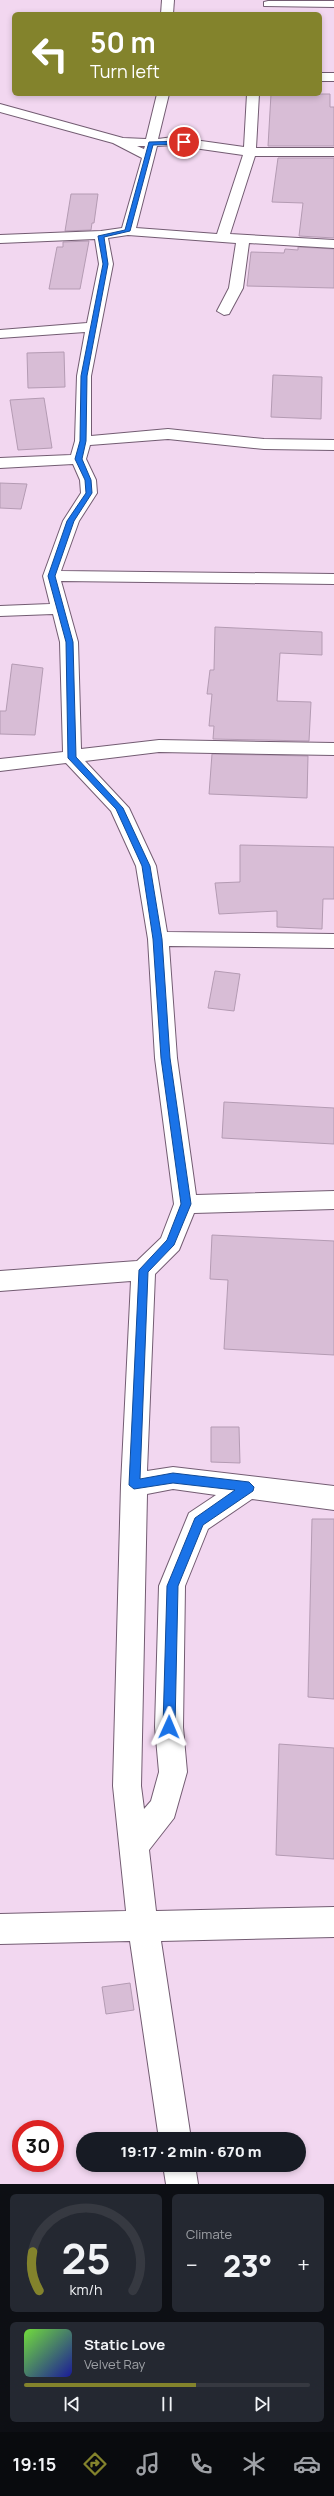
<!DOCTYPE html>
<html lang="en">
<head>
<meta charset="utf-8">
<style>
	:root { --surface:#171b24; --page:#242831; --text:#f1f3f6; --muted:#9ea1a6; --line:#363941; --accent:#83832c }
	body { margin:0; font-family:Manrope,sans-serif; background:var(--page); color:var(--text); height:100vh; display:flex; flex-direction:column; font-size:15px; white-space:nowrap }
	* { box-sizing:border-box; margin:0 }
	p { font-size:13px; color:var(--muted) }
	.icon { flex:none; width:22px; height:22px; fill:none; stroke:currentColor; stroke-width:2; stroke-linecap:round; stroke-linejoin:round }
	.map { position:relative; height:2184px; overflow:hidden }
	.drawer { display:flex; flex-direction:column; gap:10px; padding:10px; background:#0d0f14; flex:1 }
	.drawer>* { flex:none }
	.top-card { position:absolute; left:12px; top:12px; width:310px; height:84px; border-radius:6px; box-shadow:0 2px 6px #0003; background:#83832c; color:#fff; overflow:hidden }
	.speed { position:absolute; left:12px; top:2120px; display:flex; gap:8px; font-size:20px; font-weight:700; text-align:center }
	.speed>* { display:grid; place-content:center; width:52px; height:52px; border-radius:50%; background:var(--surface); box-shadow:0 2px 6px #0003; line-height:1 }
	.speed .limit { border:6px solid #d22; background:#fff; color:#111 }
	.pin { position:absolute; display:grid; place-items:center; width:34px; height:34px; color:#fff; margin:-17px; border:2px solid #fff; border-radius:50%; box-shadow:0 1px 4px #0007 }
	.me { position:absolute; width:44px; margin:-22px; rotate:1deg; stroke-linejoin:round; filter:drop-shadow(0 0 3px #0008) }
	.turn { display:flex; align-items:center; gap:14px; height:84px; padding:0 12px; font-size:18px }
	.turn .icon { width:52px; height:52px; stroke-width:2.5 }
	.turn b { display:block; font-size:28px; line-height:34px }
	.big { font-size:30px; font-weight:800; line-height:1.1 }
	.drawer .tile { flex:1; display:flex; flex-direction:column; justify-content:center; gap:6px; min-width:0; padding:0 14px; border-radius:6px; background:var(--page) }
	.drawer .dial { align-items:center; gap:0 }
	.dial svg { height:104px; overflow:visible; fill:none; stroke:var(--line); stroke-width:7; stroke-linecap:round; text-anchor:middle }
	.dial text { fill:var(--text); stroke:none }
	.song { display:flex; align-items:center; gap:12px }
	.cover { width:48px; height:48px; border-radius:6px; background:linear-gradient(135deg,hsl(100 70% 55%),hsl(240 70% 35%)) }
	.played { height:4px; border-radius:2px; background:linear-gradient(90deg,var(--accent) 60%,var(--line) 60%) }
	.keys { display:flex; justify-content:space-around; direction:ltr }
	.heat { display:flex; justify-content:space-between; align-items:center; font-size:22px; direction:ltr }
	.drawer .tiles { flex:1; display:grid; gap:10px; grid-template-columns:1fr 1fr }
	.tile:last-child { grid-column:span 2 }
	.trip { position:absolute; left:76px; top:2132px; width:230px; height:40px; border-radius:20px; background:var(--surface); box-shadow:0 2px 6px #0003; font-weight:800; line-height:40px; text-align:center }
	.tab-bar { display:flex; height:64px; justify-content:space-around; align-items:center; background:#090b0e; color:var(--muted) }
	.tab-bar .icon { width:28px; height:28px }
	.tab-bar .selected { color:var(--accent) }
	.tab-bar b { font-size:18px; color:var(--text) }
	.map>svg:first-child { display:block }
	.building { fill:#d8bdd6; stroke:#b49bb3 }
	.lines { fill:none; stroke-linecap:round; stroke-linejoin:round }
	.street-casing { stroke:#735c72; stroke-width:2 }
	.street { fill:#fff; fill-rule:evenodd }
	.route { fill:#1a73e8; stroke:#114b97 }
</style>
</head>
<body>
<div class="map">
<svg width="334" height="2184" viewBox="0 0 334 2184">
	<rect width="100%" height="100%" fill="#f2d7f0"/>
	<g class="building">
		<path d="M271,94H330V107H334V146H268Z"/>
		<path d="M278,158H334V238L299,236L303,203L272,202Z"/>
		<path d="M71,194H98L94,223H92L91,230L65,231Z"/>
		<path d="M89,241L80,289H49L57,247H63V242Z"/>
		<path d="M298,247L334,249V288L247,286L251,252L284,253L285,249L298,250Z"/>
		<path d="M64,352L65,387L28,388L27,353Z"/>
		<path d="M273,375L322,377L321,419L271,417Z"/>
		<path d="M44,398L52,448L18,450L10,400Z"/>
		<path d="M0,483L27,484L21,509L0,508Z"/>
		<path d="M215,627L322,632V655L280,653L277,701L311,702L309,741L213,739L214,726H209L212,694H207L210,670H214Z"/>
		<path d="M12,664L43,668L35,735L0,734V711H6Z"/>
		<path d="M212,754L308,756L307,798L209,794Z"/>
		<path d="M240,845L334,847V899H323L322,929L277,927V911L219,914L215,883L240,882Z"/>
		<path d="M215,971L240,974L234,1011L208,1008Z"/>
		<path d="M224,1102L334,1108V1144L222,1138Z"/>
		<path d="M212,1235L334,1241V1355L224,1349L228,1280L210,1279Z"/>
		<path d="M211,1427H239L240,1463L211,1462Z"/>
		<path d="M312,1519H334V1699L308,1697Z"/>
		<path d="M279,1744L334,1748V1859L276,1855Z"/>
		<path d="M130,1983L134,2010L106,2014L102,1987Z"/>
	</g>
	<g class="lines">
		<g class="street-casing">
			<g id="street">
				<path d="M162,0H174L173,14H161Z"/>
				<path d="M268,1H334V7L264,6V2Z"/>
				<rect x="320" y="73" width="14" height="8"/>
				<path d="M157,94H169L158,139L173,137L244,147L247,94H259L256,148H334V156H255L230,234L334,240V248L249,243L243,288L229,314L224,315L217,311L229,288L236,243L128,235L108,238L113,264L91,376V436L168,429L264,439L334,440V450L264,449L168,439L90,445L86,459L96,480L97,493L79,521L61,571L334,574V584L61,581L78,642L81,749L159,740L334,743V755L159,752L85,761L129,808L156,866L167,932L334,934V948L169,946L177,1058L196,1195L334,1191V1209L194,1213L179,1250L155,1274L147,1471L173,1467L334,1486V1510L252,1499L208,1529L185,1586L183,1727L187,1772L174,1818L149,1850L156,1911L334,1907V1937L161,1941L191,2139H159L130,1941L0,1944V1914L126,1911L113,1786L121,1485L131,1281L0,1291V1271L137,1261L161,1238L174,1204L155,1058L148,939L136,866L111,811L66,763L0,771V759L63,752L60,642L53,614L0,616V606L50,604L43,576L63,521L81,493L80,480L73,464L0,468V458L71,455L75,441L77,376L85,332L0,338V330L87,323L99,264L95,239L0,243V235L101,231L122,228L142,158L113,143L0,112V104L123,138L146,139ZM173,145L243,155L217,234L136,228L157,146ZM137,146H145L144,149ZM173,1489L216,1495L189,1513L159,1586L155,1727L159,1772L151,1801L144,1809L141,1786L147,1494Z"/>
				<path d="M163,2165H195L198,2184H166Z"/>
			</g>
		</g>
		<use href="#street" class="street"/>
	</g>
	<path class="route" d="M186,141L184,144L153,145L130,231L104,237L108,264L87,376L86,441L82,459L91,480L92,493L74,521L55,576L73,642L76,757L123,808L150,866L162,939L170,1058L191,1204L174,1245L148,1272L140,1479L173,1473L249,1482L254,1487L253,1491L203,1525L178,1586L175,1727L169,1733L163,1727L167,1586L195,1518L235,1490L173,1483L134,1489L129,1485L139,1270L167,1240L181,1204L161,1058L153,939L142,866L116,809L68,758L66,642L48,576L67,521L86,493L85,480L75,459L80,441L81,376L103,264L98,236L125,230L149,142Z"/>
</svg>
<div class="speed"><div class="limit">30</div></div>
<div class="pin" style="left:184px;top:142px;background:#d93025"><svg class="icon" aria-label="arrive" viewBox="0 0 24 24"><path d="M6 21V4h12l-3 4 3 4H6"/></svg></div>
<svg class="me" style="left:169px;top:1727px" viewBox="-20 -20 40 40"><path d="M0-17L14 15 0 8-14 15z" fill="#1a73e8" stroke="#fff" stroke-width="4"/></svg>
<div class="trip">19:17 · 2 min · 670 m</div>
<div class="top-card">
<div class="turn"><svg class="icon" aria-label="left" viewBox="0 0 24 24"><path d="M17 20v-9H6M10 6l-5 5 5 5"/></svg><div><b>50 m</b>Turn left</div></div>
</div>
</div>
<section class="drawer">
<div class="tiles">
<div class="tile dial"><svg viewBox="0 0 100 80">
<path d="M14 69A42 42 0 1 1 86 69"/>
<path d="M14 69A42 42 0 0 1 9 39" stroke="#83832c"/>
<text x="50" y="56" font-size="32" font-weight="700">25</text>
<text x="50" y="72" font-size="11">km/h</text>
</svg></div>
<div class="tile"><p>Climate</p>
<div class="heat"><a>−</a><b class="big">23°</b><a>+</a></div>
</div>
<div class="tile">
<div class="song"><i class="cover"></i><div><b>Static Love</b><p>Velvet Ray</p></div></div>
<div class="played"></div>
<div class="keys"><svg class="icon" aria-label="previous" viewBox="0 0 24 24"><path d="M18 5L8 12l10 7zM5 5v14"/></svg><svg class="icon" aria-label="pause" viewBox="0 0 24 24"><path d="M8 5v14M16 5v14"/></svg><svg class="icon" aria-label="next" viewBox="0 0 24 24"><path d="M6 5l10 7-10 7zM19 5v14"/></svg></div>
</div>
</div>
</section>
<nav class="tab-bar">
<b>19:15</b>
<svg class="icon selected" aria-label="directions" viewBox="0 0 24 24"><path d="M12 3l9 9-9 9-9-9zM9 14v-3h6M13 9l2 2-2 2"/></svg>
<svg class="icon" aria-label="music" viewBox="0 0 24 24"><path d="M9 18V5l10-2v13"/><circle cx="6" cy="18" r="3"/><circle cx="16" cy="16" r="3"/></svg>
<svg class="icon" aria-label="phone" viewBox="0 0 24 24"><path d="M5 4h4l2 5-3 2q2 4 5 5l2-3 5 2v4C11 20 4 13 5 4z"/></svg>
<svg class="icon" aria-label="climate" viewBox="0 0 24 24"><path d="M12 3v18M4 7l16 10M4 17L20 7"/></svg>
<svg class="icon" aria-label="car" viewBox="0 0 24 24"><path d="M5 17H2v-5l4-1 3-4h7l3 4 3 1v5h-3M9 17h6M6 11h13"/><circle cx="7" cy="17" r="2"/><circle cx="17" cy="17" r="2"/></svg>
</nav>
</body>
</html>
